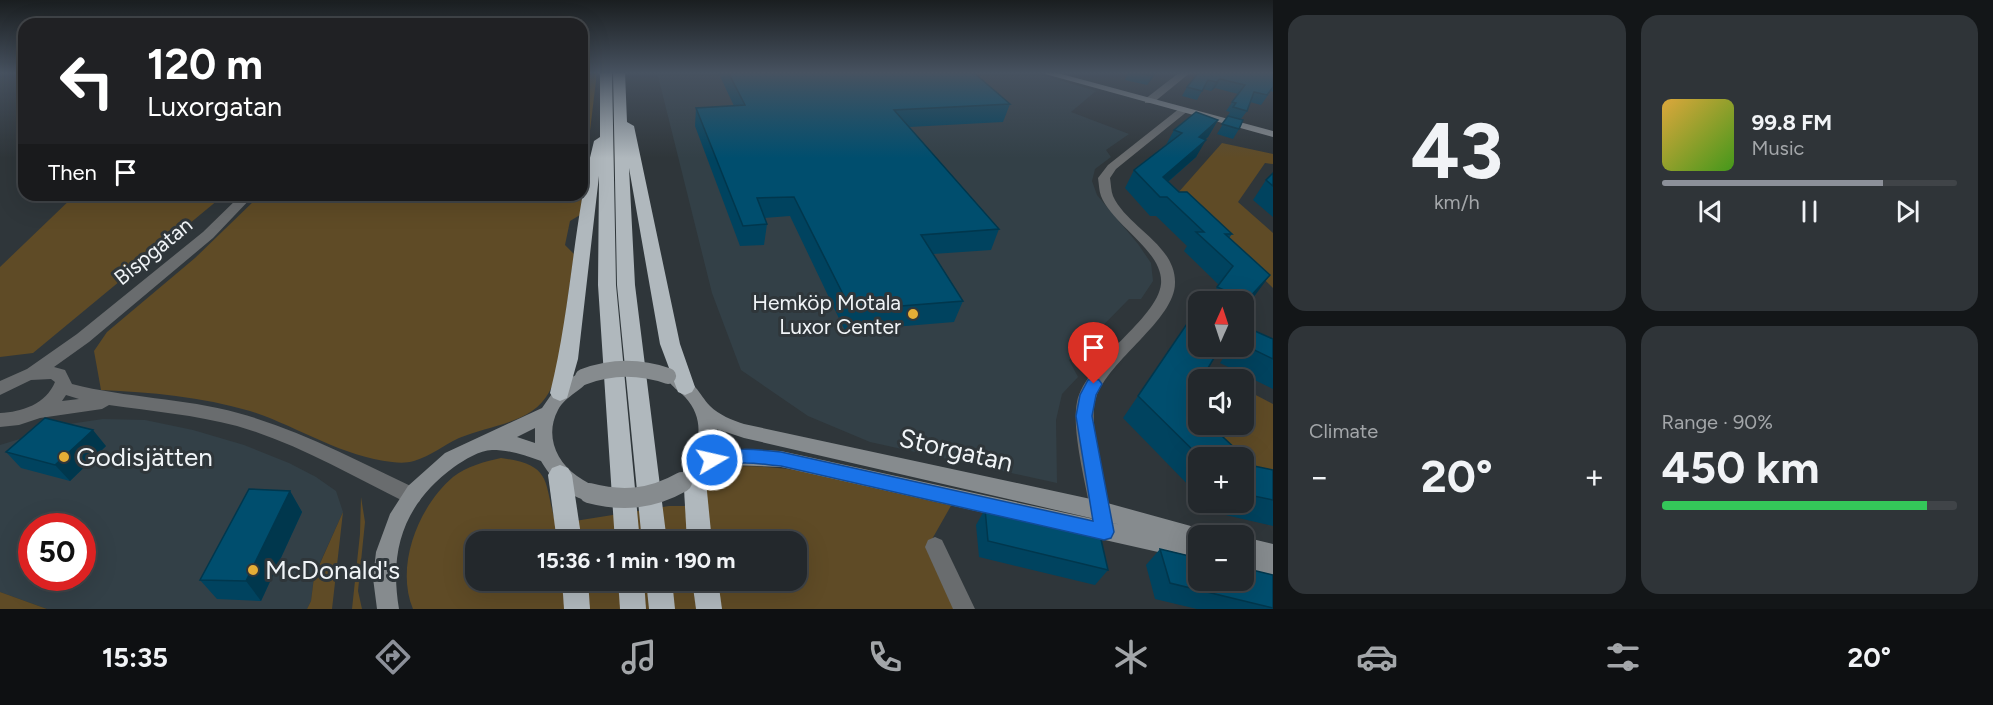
<!DOCTYPE html>
<html lang="en">
<head>
<meta charset="utf-8">
<style>
	:root { --surface:#23282c; --page:#2f3438; --text:#f1f3f6; --muted:#a3a6a9; --line:#404448; --accent:#8c9099 }
	body { margin:0; font-family:Figtree,sans-serif; background:var(--page); color:var(--text); height:100vh; display:flex; flex-direction:column; font-size:22px; white-space:nowrap }
	* { box-sizing:border-box; margin:0 }
	p { font-size:20px; color:var(--muted) }
	.icon { flex:none; width:33px; height:33px; fill:none; stroke:currentColor; stroke-width:2; stroke-linecap:round; stroke-linejoin:round }
	.map { position:relative; flex:1; overflow:hidden }
	.side { display:flex; flex-direction:column; gap:15px; padding:15px; background:#131618; width:720px }
	.side>* { flex:none }
	.banner { position:absolute; left:18px; top:18px; width:570px; height:183px; border-radius:18px; box-shadow:0 6px 24px #0002,0 0 0 2px var(--line); background:#202124; color:#fff; overflow:hidden }
	.needle { width:39px; rotate:3deg }
	.controls { position:absolute; left:1188px; top:291px; display:grid; gap:12px }
	.controls a { display:grid; place-items:center; width:66px; height:66px; border-radius:12px; background:var(--surface); box-shadow:0 6px 24px #0002,0 0 0 2px var(--line); font-size:30px }
	.speed { position:absolute; left:18px; top:513px; display:flex; gap:12px; font-size:30px; font-weight:700; text-align:center }
	.speed>* { display:grid; place-content:center; width:78px; height:78px; border-radius:50%; background:var(--surface); box-shadow:0 6px 24px #0002,0 0 0 2px var(--line); line-height:1 }
	.speed .limit { border:9px solid #d22; background:#fff; color:#111 }
	.pin { position:absolute; display:grid; place-items:center; width:51px; height:51px; color:#fff; margin:-62px -26px; border-radius:50% 50% 50% 0; rotate:-45deg; box-shadow:0 0 6px #0007 }
	.pin .icon { rotate:45deg }
	.me { position:absolute; width:66px; margin:-33px; rotate:81deg; stroke-linejoin:round; filter:drop-shadow(0 0 4px #0008) }
	.turn { display:flex; align-items:center; gap:21px; height:126px; padding:0 30px; font-size:27px }
	.turn .icon { width:78px; height:78px; stroke-width:2.5 }
	.turn b { display:block; font-size:42px; line-height:51px }
	.then { display:flex; align-items:center; height:57px; padding:0 30px; background:#0003; gap:12px; font-size:22px }
	.big { font-size:45px; font-weight:700; line-height:1.1 }
	.side .tile { flex:1; display:flex; flex-direction:column; justify-content:center; gap:9px; min-width:0; padding:0 21px; border-radius:18px; background:var(--page) }
	.side .dial { align-items:center; gap:0 }
	.dial b { font-size:78px; line-height:1 }
	.song { display:flex; align-items:center; gap:18px }
	.cover { width:72px; height:72px; border-radius:9px; background:linear-gradient(135deg,hsl(40 70% 55%),hsl(100 70% 35%)) }
	.played { height:6px; border-radius:3px; background:linear-gradient(90deg,var(--accent) 75%,var(--line) 75%) }
	.keys { display:flex; justify-content:space-around; direction:ltr }
	.heat { display:flex; justify-content:space-between; align-items:center; font-size:33px; direction:ltr }
	.charge { height:9px; border-radius:4px; background:linear-gradient(90deg,#34c759 90%,var(--line) 0) }
	.side .tiles { flex:1; display:grid; gap:15px; grid-template-columns:repeat(2,1fr) }
	.trip { position:absolute; left:465px; top:531px; width:342px; height:60px; border-radius:18px; background:var(--surface); box-shadow:0 6px 24px #0002,0 0 0 2px var(--line); font-weight:700; line-height:60px; text-align:center }
	.tabs { display:flex; height:96px; justify-content:space-around; align-items:center; background:#0e1012; color:var(--muted) }
	.tabs .icon { width:42px; height:42px }
	.tabs .current { color:var(--accent) }
	.tabs b { font-size:27px; color:var(--text) }
	main { display:flex; flex:1; min-height:0 }
	.map>svg:first-child { display:block }
	.built { fill:#334047; fill-rule:evenodd }
	.green { fill:#5f4b26; fill-rule:evenodd }
	.lines { fill:none; stroke-linecap:round; stroke-linejoin:round }
	.street { fill:#696c6e; fill-rule:evenodd }
	.secondary { fill:#868b8e; fill-rule:evenodd }
	.highway { fill:#b0b8bd; fill-rule:evenodd }
	.secondary-bridge-far1 { stroke:#868b8e; stroke-width:16 }
	.secondary-bridge { stroke:#868b8e; stroke-width:20 }
	.wall { fill:#00435f }
	.shaded-wall { fill:#00374d }
	.building { fill:#004e6e; stroke:#00374d; stroke-width:1.5 }
	.route { fill:#1a73e8; stroke:#114b97; stroke-width:1.5 }
	.poi-dot { fill:#e5ad36; stroke:#2f363a; stroke-width:2 }
	.labels { text-anchor:middle; dominant-baseline:central; stroke-width:6; stroke-linejoin:round; paint-order:stroke }
	.street-label { font-size:21px; fill:#f0f4f7; stroke:#2f363a }
	.poi-label { font-size:21px; fill:#f0f4f7; stroke:#2f363a; text-anchor:end }
	.near-street-label { font-size:26px; fill:#f0f4f7; stroke:#2f363a }
	.near-poi-label { font-size:26px; fill:#f0f4f7; stroke:#2f363a; text-anchor:start }
</style>
</head>
<body>
<main>
<div class="map">
<svg width="1273" height="609" viewBox="0 0 1273 609">
	<rect width="100%" height="100%" fill="#2f363a"/>
	<g class="built">
		<path d="M657,72H1032L1096,91L1071,112L1129,134L1106,150L1111,157L1095,169L1092,181L1097,195L1138,244L1151,263L1153,281L1141,299H1129L1069,360L1078,377L1062,394L1056,420L1057,483L870,442L808,416L741,370L712,293Z"/>
		<path d="M103,419L145,420L193,430L244,445L289,463L316,477L336,491L343,512L314,576L311,601L307,609H47L0,592V445L69,424ZM32,526H82V578H32Z"/>
	</g>
	<g class="green">
		<path d="M582,72H597L580,215L570,221L565,245L574,254L558,369C553,386 547,401 532,411C511,425 483,428 459,438C444,445 431,456 414,461C407,463 400,463 392,462C342,457 297,426 250,411C202,397 150,392 101,390L94,351L107,332L195,258L260,195H582Z"/>
		<path d="M1222,143L1273,154V164L1265,163L1238,202L1273,233V288L1177,194Z"/>
		<path d="M75,195H224L33,353L0,357V267Z"/>
		<path d="M1250,392L1273,404V480L1255,476L1244,458L1206,433L1210,425L1244,424V397Z"/>
		<path d="M501,458C554,465 543,482 556,524L669,506H703C702,495 701,485 709,476C738,446 910,494 952,504L927,548L966,609H413C395,566 418,507 453,477C467,466 484,462 501,458ZM476,542H796V580H476Z"/>
		<path d="M361,497L365,522L358,591L362,609H352L360,534Z"/>
		<path d="M343,512L332,609H307L311,601L314,577Z"/>
		<path d="M0,592L47,609H0Z"/>
	</g>
	<g class="lines">
		<g class="street">
			<path d="M1180,72H1191L1153,103H1145V99Z"/>
			<path d="M1180,108L1189,110L1116,169L1110,178C1111,184 1111,191 1113,196C1127,227 1176,245 1175,283C1175,320 1108,360 1096,398C1087,423 1107,491 1112,519L1109,525L1102,528L1095,525L1092,519C1087,488 1071,431 1077,402C1087,359 1157,320 1161,284C1164,251 1113,226 1101,196C1099,191 1099,184 1098,178L1108,165Z"/>
			<path d="M241,195H254L213,238L89,342L54,367L65,370L72,384C126,398 184,398 238,413C301,430 360,462 419,490L422,496L419,502L412,504L405,502C350,475 296,443 237,426C195,415 152,411 109,405L102,409L40,418L19,425L0,427V413C22,412 46,404 55,382L51,379L31,380L0,395V381L27,369L77,334L203,232ZM66,395L79,399L62,401Z"/>
			<path d="M935,537L942,540L975,609H953L925,547L928,540Z"/>
		</g>
		<g class="secondary">
			<path d="M1038,72H1054L1273,131V137Z"/>
			<path d="M583,371L589,373L591,377C584,390 566,395 558,410C545,434 555,461 577,476C585,482 594,484 599,493L596,499C575,506 550,477 541,461C524,455 510,450 492,450C480,450 464,460 454,467C404,504 389,549 399,609H377L373,578L376,552L390,514L408,486L445,453L542,408L558,385ZM535,428V443L517,437Z"/>
			<path d="M676,374C694,379 699,394 710,406C719,415 732,420 744,424L1100,501L1198,528L1205,530L1208,536H1198V561L781,467L730,465L705,470L697,475L690,473L688,467C700,442 705,419 685,397C679,391 672,387 668,380L670,376ZM717,429L744,438L1121,525L781,451L740,449L714,453Z"/>
			<path d="M1244,537L1273,544V578L1244,572Z"/>
		</g>
		<g class="highway">
			<path d="M600,72H612L616,285L640,542H615L598,285L599,176L578,359L567,398L560,401L553,398L550,393C571,310 573,223 594,141L600,137Z"/>
			<path d="M613,72H625L627,122L634,126L680,344L695,387L692,392L685,395L678,392L660,344L629,168L635,285L667,542H642L617,285Z"/>
			<path d="M694,461L702,464L705,471L712,542H687L683,471L686,464Z"/>
			<path d="M560,465L568,468L572,475L582,542H557L548,475L552,468Z"/>
			<path d="M562,580H588L590,609H564Z"/>
			<path d="M618,580H644L646,609H620Z"/>
			<path d="M646,580H672L675,609H649Z"/>
			<path d="M692,580H718L722,609H696Z"/>
		</g>
		<path class="secondary-bridge-far1" d="M583,377C612,366 639,366 668,376"/>
		<path class="secondary-bridge" d="M589,493C623,502 652,499 682,482"/>
	</g>
	<g class="wall">
		<path d="M718,72H973L1010,104L1003,122L909,127L999,229L991,250L933,254L963,301L954,322L845,331L790,216L764,218L767,224L764,245L740,246L695,126L696,108L734,106Z"/>
		<path d="M1128,72H1157L1147,85L1125,80Z"/>
		<path d="M1198,72H1273V92L1271,91L1261,105L1250,102L1247,111L1241,119L1239,129L1233,139L1217,134L1230,112L1226,111L1238,94L1215,88L1211,91L1203,89L1197,100L1182,96L1187,87Z"/>
		<path d="M1218,120L1208,137L1205,139L1196,157L1168,182L1179,192L1232,234L1229,238L1256,294L1244,307V302H1207L1219,285L1184,251L1187,246L1156,216H1150L1125,188L1134,170L1166,145L1174,130Z"/>
		<path d="M1273,173V217L1253,200L1266,180Z"/>
		<path d="M1193,315L1187,404L1254,466L1273,470V526L1217,513L1206,502H1244V458H1198V495L1123,418Z"/>
		<path d="M1244,330L1273,339V389L1220,363L1231,346H1244Z"/>
		<path d="M106,446L70,481L21,468L6,452Z"/>
		<path d="M290,491L302,512L261,601L217,599L200,580Z"/>
		<path d="M985,509L1108,570L1095,585L979,557L976,525Z"/>
		<path d="M1160,549L1273,575V609H1197L1155,599L1146,565Z"/>
	</g>
	<g class="shaded-wall">
		<path d="M1155,72H1157L1147,85L1152,76Z"/>
		<path d="M1220,79L1215,88L1211,91L1216,82Z"/>
		<path d="M1218,120L1208,137L1189,154L1206,140L1196,157L1156,192L1163,177L1199,137Z"/>
		<path d="M1270,275L1256,294L1244,307V304L1247,300Z"/>
		<path d="M93,430L106,446L70,481L55,465Z"/>
		<path d="M290,491L302,512L261,601L246,581Z"/>
	</g>
	<g class="building">
		<path d="M728,72H973L1010,104L894,110L999,229L921,235L963,301L851,310L794,197L757,198L767,224L743,226L696,108L745,105Z"/>
		<path d="M1136,72H1155L1152,76Z"/>
		<path d="M1199,72H1273V87L1267,95L1254,92L1247,111L1233,107L1236,103L1232,102L1245,85L1220,79L1216,82L1208,80L1202,91L1187,87Z"/>
		<path d="M1196,112L1218,120L1199,137L1206,140L1163,177L1179,192H1187L1232,234H1225L1270,275L1247,300L1217,287L1233,266L1196,232H1204L1167,197H1160L1134,170L1182,133L1174,130Z"/>
		<path d="M1228,116L1243,120L1239,129L1222,124Z"/>
		<path d="M1273,173V186L1266,180Z"/>
		<path d="M1193,315L1198,318V346H1221L1201,380H1198V384L1187,404L1198,415V424H1209L1254,466L1273,470V500L1244,494V458H1201L1138,396Z"/>
		<path d="M1246,327L1273,339V359L1244,345V331Z"/>
		<path d="M45,418L93,430L55,465L6,452Z"/>
		<path d="M249,489L290,491L246,581L200,580Z"/>
		<path d="M985,509L1100,535L1108,570L988,541Z"/>
		<path d="M1160,549L1198,558V580H1244V568L1273,575V608L1170,583Z"/>
	</g>
	<linearGradient id="sky" x2="0" y2="1"><stop stop-color="#1a1e20"/><stop offset="0.46" stop-color="#475260"/><stop offset="1" stop-color="#475260" stop-opacity="0"/></linearGradient>
	<rect width="1273" height="158" fill="url(#sky)"/>
	<path class="route" d="M1094,379L1099,380L1102,384L1096,395L1092,416L1114,532L1111,538L1104,540L781,466C769,465 757,463 746,463C734,462 715,469 706,465L703,460L706,455C731,447 755,449 781,452L1093,521L1076,416L1080,395L1088,380Z"/>
	<g class="poi-dot">
		<circle cx="913" cy="314" r="6"/>
		<circle cx="64" cy="457" r="6"/>
		<circle cx="253" cy="570" r="6"/>
	</g>
	<g class="labels">
		<g class="street-label">
			<text transform="translate(153 251) rotate(-39)">Bispgatan</text>
		</g>
		<g class="poi-label">
			<text x="901" y="302">Hemköp Motala<tspan x="901" dy="24">Luxor Center</tspan></text>
		</g>
		<g class="near-street-label">
			<text transform="translate(956 450) rotate(13)">Storgatan</text>
		</g>
		<g class="near-poi-label">
			<text x="76" y="457">Godisjätten</text>
			<text x="265" y="570">McDonald's</text>
		</g>
	</g>
</svg>
<div class="controls">
<a><svg class="needle" viewBox="-14 -14 28 28"><path d="M0-13l5 13h-10z" fill="#e53935"/><path d="M0 13l5-13h-10z" fill="#a3a6a9"/></svg></a>
<a><svg class="icon" aria-label="sound" viewBox="0 0 24 24"><path d="M4 9h4l5-4v14l-5-4H4zM17 9q2 3 0 6"/></svg></a>
<a>+</a>
<a>−</a>
</div>
<div class="speed"><div class="limit">50</div></div>
<div class="pin" style="left:1094px;top:384px;background:#d93025"><svg class="icon" aria-label="arrive" viewBox="0 0 24 24"><path d="M6 21V4h12l-3 4 3 4H6"/></svg></div>
<svg class="me" style="left:712px;top:460px" viewBox="-20 -20 40 40"><circle r="17" fill="#1a73e8" stroke="#fff" stroke-width="3"/><path d="M0-11L8 9 0 5-8 9z" fill="#fff"/></svg>
<div class="trip">15:36 · 1 min · 190 m</div>
<div class="banner">
<div class="turn"><svg class="icon" aria-label="left" viewBox="0 0 24 24"><path d="M17 20v-9H6M10 6l-5 5 5 5"/></svg><div><b>120 m</b>Luxorgatan</div></div>
<div class="then">Then<svg class="icon" aria-label="arrive" viewBox="0 0 24 24"><path d="M6 21V4h12l-3 4 3 4H6"/></svg></div>
</div>
</div>
<section class="side">
<div class="tiles">
<div class="tile dial"><b>43</b><p>km/h</p></div>
<div class="tile">
<div class="song"><i class="cover"></i><div><b>99.8 FM</b><p>Music</p></div></div>
<div class="played"></div>
<div class="keys"><svg class="icon" aria-label="previous" viewBox="0 0 24 24"><path d="M18 5L8 12l10 7zM5 5v14"/></svg><svg class="icon" aria-label="pause" viewBox="0 0 24 24"><path d="M8 5v14M16 5v14"/></svg><svg class="icon" aria-label="next" viewBox="0 0 24 24"><path d="M6 5l10 7-10 7zM19 5v14"/></svg></div>
</div>
<div class="tile"><p>Climate</p>
<div class="heat"><a>−</a><b class="big">20°</b><a>+</a></div>
</div>
<div class="tile"><p>Range · 90%</p><b class="big">450 km</b><div class="charge"></div></div>
</div>
</section>
</main>
<nav class="tabs">
<b>15:35</b>
<svg class="icon current" aria-label="directions" viewBox="0 0 24 24"><path d="M12 3l9 9-9 9-9-9zM9 14v-3h6M13 9l2 2-2 2"/></svg>
<svg class="icon" aria-label="music" viewBox="0 0 24 24"><path d="M9 18V5l10-2v13"/><circle cx="6" cy="18" r="3"/><circle cx="16" cy="16" r="3"/></svg>
<svg class="icon" aria-label="phone" viewBox="0 0 24 24"><path d="M5 4h4l2 5-3 2q2 4 5 5l2-3 5 2v4C11 20 4 13 5 4z"/></svg>
<svg class="icon" aria-label="climate" viewBox="0 0 24 24"><path d="M12 3v18M4 7l16 10M4 17L20 7"/></svg>
<svg class="icon" aria-label="car" viewBox="0 0 24 24"><path d="M5 17H2v-5l4-1 3-4h7l3 4 3 1v5h-3M9 17h6M6 11h13"/><circle cx="7" cy="17" r="2"/><circle cx="17" cy="17" r="2"/></svg>
<svg class="icon" aria-label="filters" viewBox="0 0 24 24"><path d="M4 7h16M4 17h16"/><circle cx="9" cy="7" r="2"/><circle cx="15" cy="17" r="2"/></svg>
<b>20°</b>
</nav>
</body>
</html>
